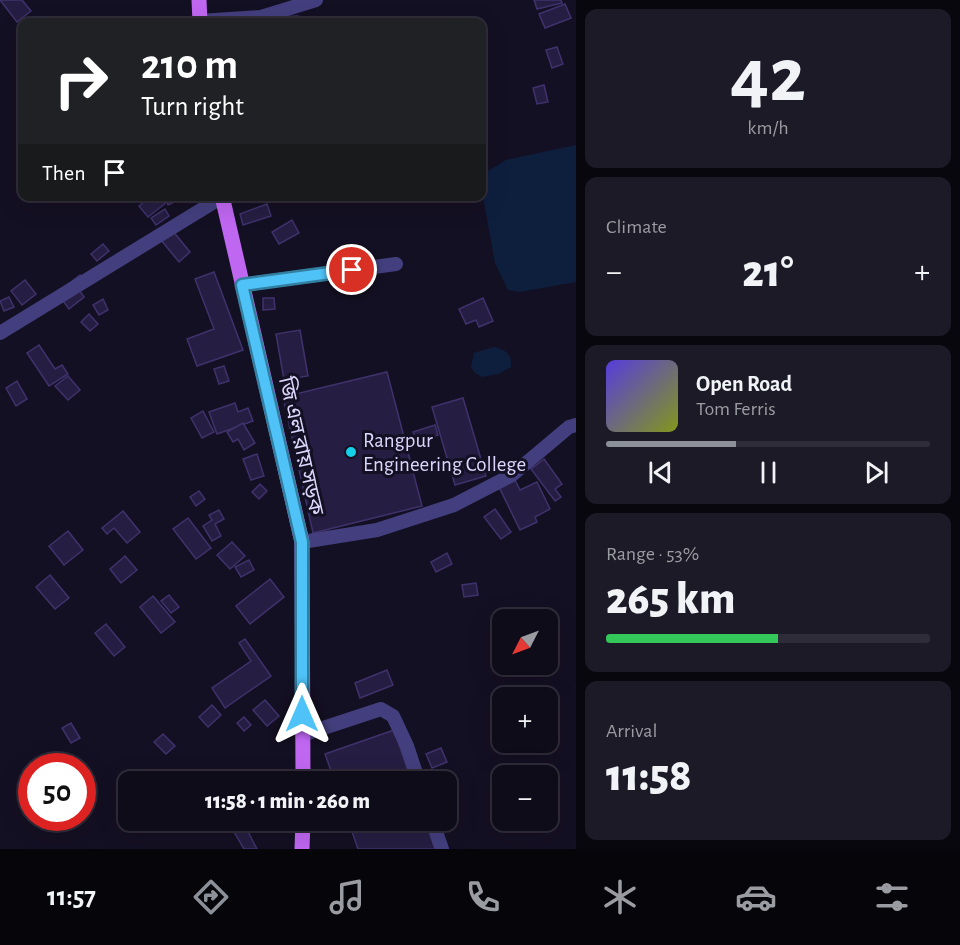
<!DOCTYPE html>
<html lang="en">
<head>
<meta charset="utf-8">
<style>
	:root { --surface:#0f0c1a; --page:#1d1a27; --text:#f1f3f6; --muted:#9b9ba2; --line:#2f2c39; --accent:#8c9099 }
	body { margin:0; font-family:"Alegreya Sans","Noto Sans Bengali",sans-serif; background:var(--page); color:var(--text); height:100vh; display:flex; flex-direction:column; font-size:22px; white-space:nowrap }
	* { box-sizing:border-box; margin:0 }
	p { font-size:20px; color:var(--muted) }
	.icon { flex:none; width:33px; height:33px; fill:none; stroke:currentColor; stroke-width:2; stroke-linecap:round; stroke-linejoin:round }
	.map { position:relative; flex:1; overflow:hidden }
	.sheet { display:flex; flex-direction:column; gap:9px; padding:9px; background:#08070e; width:384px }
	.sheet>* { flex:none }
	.banner { position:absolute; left:18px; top:18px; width:468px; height:183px; border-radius:12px; box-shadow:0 6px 24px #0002,0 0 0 2px var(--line); background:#202124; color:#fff; overflow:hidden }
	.needle { width:39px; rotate:228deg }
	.controls { position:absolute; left:492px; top:609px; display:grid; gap:12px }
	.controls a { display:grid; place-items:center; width:66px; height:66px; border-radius:12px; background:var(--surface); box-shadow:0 6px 24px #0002,0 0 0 2px var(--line); font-size:30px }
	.speed { position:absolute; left:18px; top:753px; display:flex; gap:12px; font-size:30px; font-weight:700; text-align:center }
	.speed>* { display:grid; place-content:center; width:78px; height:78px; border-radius:50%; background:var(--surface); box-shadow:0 6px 24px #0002,0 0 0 2px var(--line); line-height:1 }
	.speed .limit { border:9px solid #d22; background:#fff; color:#111 }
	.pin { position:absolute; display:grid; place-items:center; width:51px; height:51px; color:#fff; margin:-26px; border:3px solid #fff; border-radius:50%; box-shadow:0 2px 6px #0007 }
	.me { position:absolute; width:66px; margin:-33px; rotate:0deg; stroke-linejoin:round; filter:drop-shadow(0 0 4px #0008) }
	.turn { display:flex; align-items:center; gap:21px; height:126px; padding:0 24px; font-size:27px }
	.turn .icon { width:78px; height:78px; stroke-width:2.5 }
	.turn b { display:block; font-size:42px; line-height:51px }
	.then { display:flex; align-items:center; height:57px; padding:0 24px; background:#0003; gap:12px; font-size:22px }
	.big { font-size:45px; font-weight:800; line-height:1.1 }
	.sheet .widget { flex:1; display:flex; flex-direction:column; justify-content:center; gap:9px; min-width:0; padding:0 21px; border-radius:12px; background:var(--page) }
	.sheet .dial { align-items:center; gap:0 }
	.dial b { font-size:78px; line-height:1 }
	.song { display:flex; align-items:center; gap:18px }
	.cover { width:72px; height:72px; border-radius:9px; background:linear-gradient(135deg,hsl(250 70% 55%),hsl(70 70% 35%)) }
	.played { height:6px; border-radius:3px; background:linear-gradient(90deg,var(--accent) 40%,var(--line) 40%) }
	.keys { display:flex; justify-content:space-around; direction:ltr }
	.heat { display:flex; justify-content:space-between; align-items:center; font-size:33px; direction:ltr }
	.charge { height:9px; border-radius:4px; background:linear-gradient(90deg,#34c759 53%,var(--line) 0) }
	.trip { position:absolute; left:118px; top:771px; width:339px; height:60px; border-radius:12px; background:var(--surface); box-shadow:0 6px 24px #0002,0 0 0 2px var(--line); font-weight:800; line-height:60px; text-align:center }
	.tabs { display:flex; height:96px; justify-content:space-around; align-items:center; background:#06050a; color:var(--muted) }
	.tabs .icon { width:42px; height:42px }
	.tabs .selected { color:var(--accent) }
	.tabs b { font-size:27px; color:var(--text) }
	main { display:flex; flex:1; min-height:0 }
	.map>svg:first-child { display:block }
	.water { fill:#0e1f3e }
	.building { fill:#261e42; stroke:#3f326c; stroke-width:1.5 }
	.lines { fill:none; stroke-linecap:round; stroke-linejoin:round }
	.minor { stroke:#433f7e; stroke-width:14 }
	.major { stroke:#c067f2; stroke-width:15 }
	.route-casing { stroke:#337fa1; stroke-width:15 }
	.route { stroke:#4fc3f7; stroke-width:10 }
	.poi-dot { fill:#14d0e9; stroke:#141023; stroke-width:2 }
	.labels { text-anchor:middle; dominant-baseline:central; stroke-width:6; stroke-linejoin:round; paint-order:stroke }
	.poi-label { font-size:21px; fill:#dbd6fb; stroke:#141023; text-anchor:start }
	.street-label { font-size:21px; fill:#dbd6fb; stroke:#141023 }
</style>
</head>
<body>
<main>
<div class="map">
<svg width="576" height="849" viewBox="0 0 576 849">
	<rect width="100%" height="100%" fill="#141023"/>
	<g class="water">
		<path d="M576,145V282L519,292L508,290L495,263L482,191L488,171L506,160Z"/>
		<path d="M494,347C506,350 512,354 511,367L498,374L482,377L475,373L471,367L474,353Z"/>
	</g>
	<g class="building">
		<path d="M0,0H22L31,11L17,22Z"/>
		<path d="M534,0H561L562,3L537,9Z"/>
		<path d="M565,4L571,18L545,28L539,14Z"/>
		<path d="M298,16L299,22H282V17Z"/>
		<path d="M557,47L563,64L552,68L546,50Z"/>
		<path d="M544,85L548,102L537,104L533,88Z"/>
		<path d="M151,196H162L167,202L148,217L139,206Z"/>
		<path d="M165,196H187L168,205Z"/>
		<path d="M267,204L271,216L243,225L240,214Z"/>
		<path d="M165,209L169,216L156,225L151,218Z"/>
		<path d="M292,220L299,233L279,244L272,232Z"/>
		<path d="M172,230L190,252L179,262L161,240Z"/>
		<path d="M103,244L109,251L97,261L91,254Z"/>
		<path d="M214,272L243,350L197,366L187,339L214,329L195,279Z"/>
		<path d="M80,275L88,286L80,291L84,297L69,309L57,293Z"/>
		<path d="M25,280L36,294L22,305L11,291Z"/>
		<path d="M9,297L14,307L4,311L0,301Z"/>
		<path d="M263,298H274L275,309L263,310Z"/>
		<path d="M483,298L493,321L479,327L476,320L466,324L459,309Z"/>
		<path d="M103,299L108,310L99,315L93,305Z"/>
		<path d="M89,314L98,324L90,331L81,322Z"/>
		<path d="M300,330L308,376L284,380L276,334Z"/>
		<path d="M39,345L55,369L62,365L68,374L49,386L27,353Z"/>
		<path d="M224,366L229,381L219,384L214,369Z"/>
		<path d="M387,372L422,506L313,533L283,397Z"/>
		<path d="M68,376L80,390L68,400L55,386Z"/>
		<path d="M17,381L27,399L16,406L6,388Z"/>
		<path d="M463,398L486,476L455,485L432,407Z"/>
		<path d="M235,403L238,412L248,408L253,421L217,434L209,412Z"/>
		<path d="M203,411L214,432L202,438L191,418Z"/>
		<path d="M243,423L255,443L244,450L238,439L233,442L227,432Z"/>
		<path d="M435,425L438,435L416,442L413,432Z"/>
		<path d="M257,454L264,476L251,480L243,459Z"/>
		<path d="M544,459L562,484L555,489L561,497L555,501L531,469Z"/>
		<path d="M515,480L520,490L537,482L550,509L535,517L537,522L520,530L499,487Z"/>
		<path d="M260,484L267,491L259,499L252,492Z"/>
		<path d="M199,491L205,499L196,506L190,497Z"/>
		<path d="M495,509L511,532L501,539L484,517Z"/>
		<path d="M219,510L224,519L215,524L221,536L212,541L203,526L212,520L209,515Z"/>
		<path d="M123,511L140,532L127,543L114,528L107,534L102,528Z"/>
		<path d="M188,518L211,548L196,559L173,529Z"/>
		<path d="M68,531L83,550L64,565L49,546Z"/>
		<path d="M232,542L245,556L230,569L217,555Z"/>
		<path d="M447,553L452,564L436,572L431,562Z"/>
		<path d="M125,556L137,570L121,583L110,569Z"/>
		<path d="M249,560L254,570L241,577L235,567Z"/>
		<path d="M50,575L69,598L55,609L36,587Z"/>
		<path d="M270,579L284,597L250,624L236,606Z"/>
		<path d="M476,583L478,595L464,597L462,585Z"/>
		<path d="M169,595L179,607L171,613L161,601Z"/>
		<path d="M153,596L175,622L161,633L140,607Z"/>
		<path d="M106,624L125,647L114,656L95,633Z"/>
		<path d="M245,639L271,676L225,708L212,688L251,661L239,643Z"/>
		<path d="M387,670L393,685L360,698L355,683Z"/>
		<path d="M265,700L279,716L267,726L253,710Z"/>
		<path d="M212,705L221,715L208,727L199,717Z"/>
		<path d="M244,717L251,725L244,731L237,723Z"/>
		<path d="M71,723L80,738L71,743L62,728Z"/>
		<path d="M394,730L412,782H335L325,754Z"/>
		<path d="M163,734L175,746L166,754L154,742Z"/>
		<path d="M441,748L447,762L432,768L426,754Z"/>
		<path d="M348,820H425L435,849H358Z"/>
		<path d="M245,826L257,849H244L234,832Z"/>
	</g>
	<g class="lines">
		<g class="minor">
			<path d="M200,21L261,17L316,0"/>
			<path d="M242,285L396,264"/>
			<path d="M0,333L222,197"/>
			<path d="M302,542L377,530L454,505L512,475L569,427L576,425"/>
			<path d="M302,735L381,709L393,716L407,746L419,782"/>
			<path d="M432,820L442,849"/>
		</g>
		<g class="major">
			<path d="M199,0L200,22"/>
			<path d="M222,196L302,542L303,782"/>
			<path d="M302,849L303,820"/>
		</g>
	</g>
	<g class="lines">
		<g class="route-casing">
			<path id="route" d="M302,714V542L242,285L352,270"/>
		</g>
		<use href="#route" class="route"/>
	</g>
	<circle class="poi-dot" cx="351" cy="452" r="6"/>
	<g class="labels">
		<g class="poi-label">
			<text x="363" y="440">Rangpur<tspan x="363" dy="24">Engineering College</tspan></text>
		</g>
		<g class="street-label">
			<text transform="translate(301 446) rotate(77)">জি এল রায় সড়ক</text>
		</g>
	</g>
</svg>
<div class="controls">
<a><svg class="needle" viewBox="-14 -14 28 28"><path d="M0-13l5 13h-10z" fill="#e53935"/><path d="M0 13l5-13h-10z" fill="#9b9ba2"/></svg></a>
<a>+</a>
<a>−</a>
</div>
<div class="speed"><div class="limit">50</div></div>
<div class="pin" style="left:352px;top:270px;background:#d93025"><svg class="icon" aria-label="arrive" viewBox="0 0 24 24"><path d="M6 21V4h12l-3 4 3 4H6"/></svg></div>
<svg class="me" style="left:302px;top:714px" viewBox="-20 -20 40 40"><path d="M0-17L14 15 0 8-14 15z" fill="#4fc3f7" stroke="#fff" stroke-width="4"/></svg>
<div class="trip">11:58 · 1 min · 260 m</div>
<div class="banner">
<div class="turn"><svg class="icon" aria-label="right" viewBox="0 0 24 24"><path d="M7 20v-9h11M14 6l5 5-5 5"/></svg><div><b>210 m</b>Turn right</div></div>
<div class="then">Then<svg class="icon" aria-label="arrive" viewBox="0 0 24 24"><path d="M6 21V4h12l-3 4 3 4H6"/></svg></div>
</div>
</div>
<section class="sheet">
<div class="widget dial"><b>42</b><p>km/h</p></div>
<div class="widget"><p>Climate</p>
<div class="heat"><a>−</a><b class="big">21°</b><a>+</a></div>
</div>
<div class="widget">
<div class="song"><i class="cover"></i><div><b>Open Road</b><p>Tom Ferris</p></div></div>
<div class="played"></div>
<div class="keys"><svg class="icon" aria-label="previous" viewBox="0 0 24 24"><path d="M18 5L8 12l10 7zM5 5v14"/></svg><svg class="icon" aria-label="pause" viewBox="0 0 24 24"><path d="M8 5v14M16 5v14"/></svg><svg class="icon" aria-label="next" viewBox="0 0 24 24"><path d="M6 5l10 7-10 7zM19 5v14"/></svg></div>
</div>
<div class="widget"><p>Range · 53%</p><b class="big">265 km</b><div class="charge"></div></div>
<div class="widget"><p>Arrival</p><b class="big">11:58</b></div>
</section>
</main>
<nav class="tabs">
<b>11:57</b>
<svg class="icon selected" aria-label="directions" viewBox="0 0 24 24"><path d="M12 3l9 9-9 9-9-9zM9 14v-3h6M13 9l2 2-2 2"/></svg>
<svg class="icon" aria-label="music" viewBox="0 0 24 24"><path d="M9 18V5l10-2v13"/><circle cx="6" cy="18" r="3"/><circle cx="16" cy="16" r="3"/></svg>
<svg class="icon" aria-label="phone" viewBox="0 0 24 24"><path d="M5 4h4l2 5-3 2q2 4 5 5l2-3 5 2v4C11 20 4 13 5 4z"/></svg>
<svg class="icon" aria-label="climate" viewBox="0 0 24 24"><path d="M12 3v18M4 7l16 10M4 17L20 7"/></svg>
<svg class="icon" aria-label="car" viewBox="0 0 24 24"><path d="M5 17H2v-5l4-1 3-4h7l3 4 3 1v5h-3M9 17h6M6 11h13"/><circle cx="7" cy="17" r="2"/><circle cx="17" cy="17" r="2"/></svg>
<svg class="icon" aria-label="filters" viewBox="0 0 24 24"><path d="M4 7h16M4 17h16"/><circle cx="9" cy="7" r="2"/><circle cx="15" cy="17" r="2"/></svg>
</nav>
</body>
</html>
